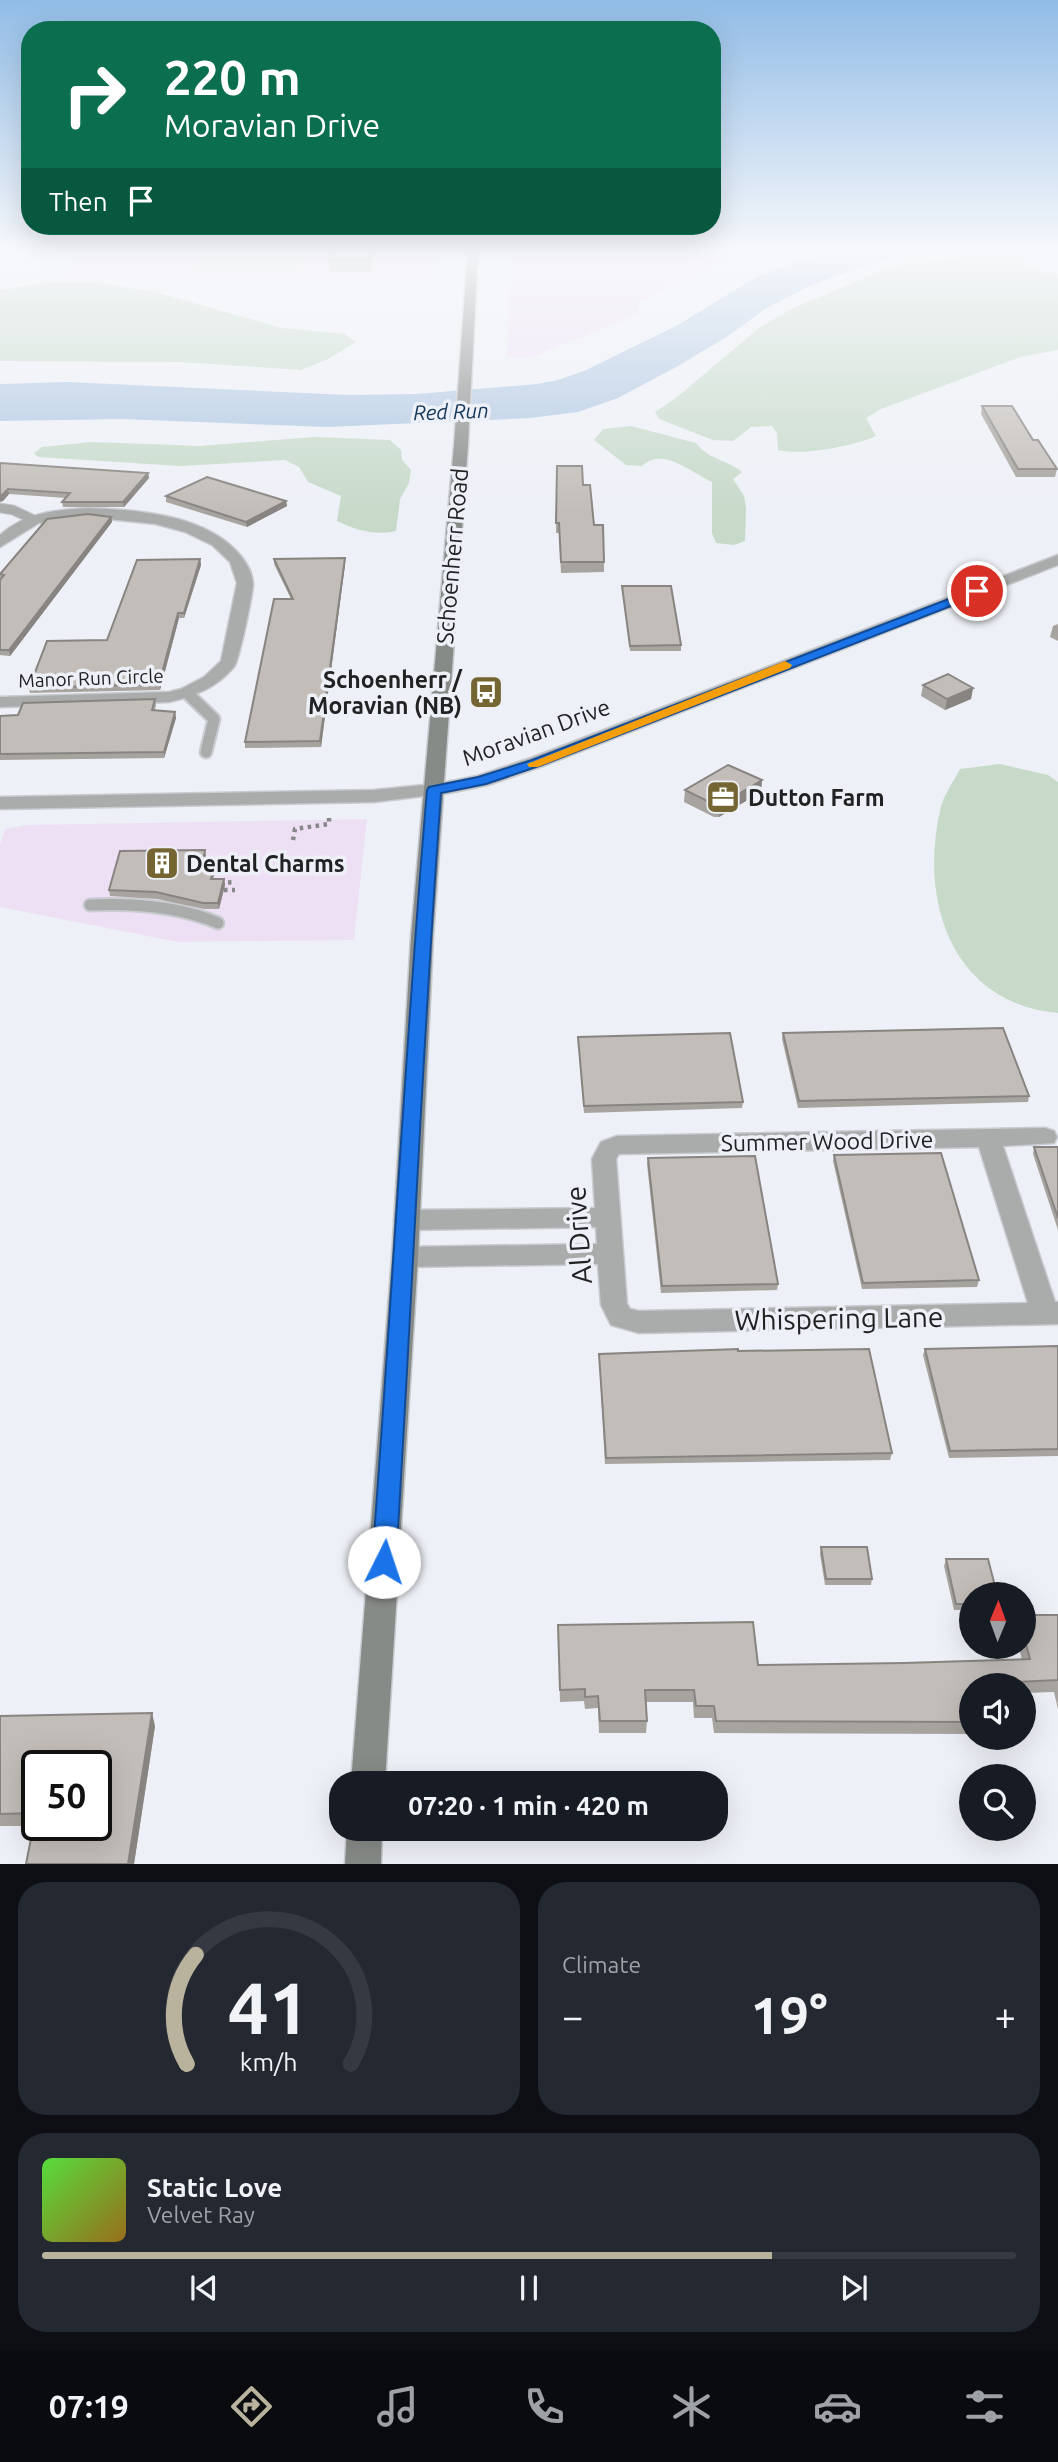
<!DOCTYPE html>
<html lang="en">
<head>
<meta charset="utf-8">
<style>
	:root { --surface:#171b24; --page:#242831; --text:#f1f3f6; --muted:#9ea1a6; --line:#363941; --accent:#b9b39e }
	body { margin:0; font-family:Ubuntu,sans-serif; background:var(--page); color:var(--text); height:100vh; display:flex; flex-direction:column; font-size:26px; white-space:nowrap }
	* { box-sizing:border-box; margin:0 }
	p { font-size:23px; color:var(--muted) }
	.icon { flex:none; width:38px; height:38px; fill:none; stroke:currentColor; stroke-width:2; stroke-linecap:round; stroke-linejoin:round }
	.map { position:relative; height:1864px; overflow:hidden }
	.drawer { display:flex; flex-direction:column; gap:18px; padding:18px; background:#0d0f14; flex:1 }
	.drawer>* { flex:none }
	.hud { position:absolute; left:21px; top:21px; width:700px; height:214px; border-radius:28px; box-shadow:0 7px 28px #0002; background:#0b6e4f; color:#fff; overflow:hidden }
	.needle { width:46px; rotate:1deg }
	.controls { position:absolute; left:959px; top:1582px; display:grid; gap:14px }
	.controls a { display:grid; place-items:center; width:77px; height:77px; border-radius:50%; background:var(--surface); box-shadow:0 7px 28px #0002; font-size:35px }
	.speed { position:absolute; left:21px; top:1750px; display:flex; gap:14px; font-size:35px; font-weight:700; text-align:center }
	.speed>* { display:grid; place-content:center; width:91px; height:91px; border-radius:50%; background:var(--surface); box-shadow:0 7px 28px #0002; line-height:1 }
	.speed .limit { border:4px solid #111; border-radius:10px; background:#fff; color:#111 }
	.pin { position:absolute; display:grid; place-items:center; width:60px; height:60px; color:#fff; margin:-30px; border:4px solid #fff; border-radius:50%; box-shadow:0 2px 7px #0007 }
	.me { position:absolute; width:77px; margin:-38px; rotate:4deg; stroke-linejoin:round; filter:drop-shadow(0 0 5px #0008) }
	.turn { display:flex; align-items:center; gap:24px; height:147px; padding:0 28px; font-size:32px }
	.turn .icon { width:91px; height:91px; stroke-width:2.5 }
	.turn b { display:block; font-size:49px; line-height:60px }
	.then { display:flex; align-items:center; height:66px; padding:0 28px; background:#0003; gap:14px; font-size:26px }
	.big { font-size:52px; font-weight:700; line-height:1.1 }
	.drawer .card { flex:1; display:flex; flex-direction:column; justify-content:center; gap:10px; min-width:0; padding:0 24px; border-radius:28px; background:var(--page) }
	.drawer .dial { align-items:center; gap:0 }
	.dial svg { height:182px; overflow:visible; fill:none; stroke:var(--line); stroke-width:7; stroke-linecap:round; text-anchor:middle }
	.dial text { fill:var(--text); stroke:none }
	.song { display:flex; align-items:center; gap:21px }
	.cover { width:84px; height:84px; border-radius:10px; background:linear-gradient(135deg,hsl(110 70% 55%),hsl(40 70% 35%)) }
	.played { height:7px; border-radius:4px; background:linear-gradient(90deg,var(--accent) 75%,var(--line) 75%) }
	.keys { display:flex; justify-content:space-around; direction:ltr }
	.heat { display:flex; justify-content:space-between; align-items:center; font-size:38px; direction:ltr }
	.drawer .tiles { flex:1; display:grid; gap:18px; grid-template-columns:1fr 1fr }
	.card:last-child { grid-column:span 2 }
	.trip { position:absolute; left:329px; top:1771px; width:399px; height:70px; border-radius:28px; background:var(--surface); box-shadow:0 7px 28px #0002; font-weight:700; line-height:70px; text-align:center }
	.dock { display:flex; height:112px; justify-content:space-around; align-items:center; background:#090b0e; color:var(--muted) }
	.dock .icon { width:49px; height:49px }
	.dock .current { color:var(--accent) }
	.dock b { font-size:32px; color:var(--text) }
	.map>svg:first-child { display:block }
	.commercial { fill:#eee0f4 }
	.green { fill:#c7daca }
	.water { fill:#afc7e2 }
	.lines { fill:none; stroke-linecap:round; stroke-linejoin:round }
	.service-far1-casing { stroke:#c8cbd0; stroke-width:11 }
	.service-casing { stroke:#c8cbd0; stroke-width:15 }
	.minor-casing { stroke:#c8cbd0; stroke-width:3 }
	.tertiary-casing { stroke:#c8cbd0; stroke-width:3 }
	.secondary-casing { stroke:#c8cbd0; stroke-width:3 }
	.path { stroke:#85878b; stroke-width:4.5; stroke-dasharray:3.5 4.5; stroke-linecap:butt }
	.service-far1 { stroke:#a9acaa; stroke-width:9 }
	.service { stroke:#a9acaa; stroke-width:11 }
	.minor { fill:#a9acaa; fill-rule:evenodd }
	.tertiary { fill:#a9acaa; fill-rule:evenodd }
	.secondary { fill:#878b88; fill-rule:evenodd }
	.wall { fill:#a7a39e }
	.shaded-wall { fill:#888481 }
	.building { fill:#c2bdb8; stroke:#888481; stroke-width:2; fill-rule:evenodd }
	.route { fill:#1a73e8; stroke:#114b97; stroke-width:2 }
	.slow { fill:#f59e0b }
	.labels { text-anchor:middle; dominant-baseline:central; stroke-width:7; stroke-linejoin:round; paint-order:stroke }
	.far-street-label { font-size:19px; fill:#212224; stroke:#edf0f6 }
	.far-water-label { font-size:21px; font-style:italic; fill:#14375b; stroke:#edf0f6 }
	.street-label { font-size:23px; fill:#212224; stroke:#edf0f6 }
	.poi-label { font-size:23px; font-weight:bold; fill:#212224; stroke:#edf0f6; text-anchor:start }
	.near-street-label { font-size:28px; fill:#212224; stroke:#edf0f6 }
</style>
</head>
<body>
<div class="map">
<svg width="1058" height="1864" viewBox="0 0 1058 1864">
	<rect width="100%" height="100%" fill="#edf0f6"/>
	<g class="commercial">
		<path d="M82,250H436L433,279H62Z"/>
		<path d="M511,250H750L638,302L639,314L529,358L507,357Z"/>
		<path d="M367,819L354,940L178,942L0,907V844L5,829L26,825Z"/>
	</g>
	<g class="green">
		<path d="M981,253L1013,254L1029,269L1058,274V350L1021,357L881,409L866,418L876,436C853,446 802,456 778,450L777,433L772,426L751,427L733,441L713,440L659,419L655,412L676,398L759,328L793,308L886,269L907,263L954,260Z"/>
		<path d="M301,256L297,271L194,270L198,261L212,257Z"/>
		<path d="M54,282L97,283L155,292L281,328L344,334L356,342L328,359L301,370L181,362L0,361V290Z"/>
		<path d="M631,426L696,443C707,459 728,460 742,472L733,479L744,496L746,508L745,541L734,545L716,543L712,533V482C691,472 662,446 642,466L626,465L594,440L603,429Z"/>
		<path d="M315,437L390,440L401,450L402,460L411,470L409,483L400,499L396,531C375,536 356,530 337,521L341,496L308,482L299,467L285,460L181,466L38,457L34,453L42,447L92,442L200,446Z"/>
		<path d="M1000,764L1048,775L1058,782V1013C951,1004 918,899 941,807C944,794 954,781 960,769Z"/>
	</g>
	<path class="water" d="M828,250H912L809,286L765,309L728,336L678,366L618,398L578,412L530,418L327,427L121,419L0,421V384L68,382L348,395L417,394L537,384L558,380L584,371L678,325L758,276Z"/>
	<g class="lines">
		<g class="service-far1-casing">
			<path id="service-far1" d="M0,508L13,510L34,520"/>
		</g>
		<g class="service-casing">
			<g id="service">
				<path d="M187,693L214,719L206,752"/>
				<path d="M90,905C134,903 178,906 218,923"/>
			</g>
		</g>
		<g class="minor-casing">
			<g id="minor">
				<path d="M89,508C132,510 187,513 224,540C237,550 252,566 253,584C253,593 239,662 234,667C216,688 195,696 169,702L0,707V697L169,692L181,689L204,677L221,661L237,583L230,562L212,545L185,532L156,524L89,517L39,523L0,547V535C26,512 56,510 89,508Z"/>
				<path d="M434,784L443,790L441,794L374,802L0,809V797L374,790Z"/>
				<path d="M1045,1128L1054,1131L1057,1137L1054,1143L1003,1146L1055,1302H1058V1324L639,1333L611,1325L601,1305L598,1264L405,1267L396,1264L392,1257L396,1250L405,1247L597,1244L596,1227L407,1230L398,1227L394,1220L398,1213L407,1210L595,1208L592,1159L601,1142L617,1136ZM979,1147L1028,1303L639,1311L630,1309L627,1304L616,1159L619,1154Z"/>
			</g>
		</g>
		<g class="tertiary-casing">
			<path id="tertiary" d="M1058,555V565L543,766L488,785L434,796L425,790L427,786L477,776L531,758Z"/>
		</g>
		<g class="secondary-casing">
			<g id="secondary">
				<path d="M468,250H478L468,445L433,937L418,1257L385,1783H351L392,1257L411,937L454,445Z"/>
				<path d="M347,1829H382L381,1864H345Z"/>
			</g>
		</g>
		<g class="path">
			<path d="M293,840L295,829L329,824V818"/>
			<path d="M209,868H240"/>
			<path d="M220,883L236,882"/>
			<path d="M224,890H235"/>
		</g>
		<use href="#service-far1" class="service-far1"/>
		<use href="#service" class="service"/>
		<use href="#minor" class="minor"/>
		<use href="#tertiary" class="tertiary"/>
		<use href="#secondary" class="secondary"/>
	</g>
	<g class="wall">
		<path d="M332,250H373L370,272H330L329,260Z"/>
		<path d="M982,406L1033,440L1057,469L1055,477H1016L981,414Z"/>
		<path d="M0,463L148,473L149,478L124,507H63L62,502L66,498L9,494L3,501Z"/>
		<path d="M557,466L583,485L604,562V572L561,573L559,533H556Z"/>
		<path d="M166,496L286,501L287,506L247,527L166,502Z"/>
		<path d="M111,517L112,522L10,656L0,655V574Z"/>
		<path d="M345,558V564L321,747L245,748V742L291,599L274,564V559Z"/>
		<path d="M200,559L201,565L184,618H179L160,690L30,693L29,688L107,640Z"/>
		<path d="M622,586L681,645V651H630Z"/>
		<path d="M1058,624V641L1050,637L1053,626Z"/>
		<path d="M923,685L973,688L971,699L945,710L921,696Z"/>
		<path d="M155,699L156,705L155,710L175,712L176,718L164,758L0,760V716L18,715Z"/>
		<path d="M762,780L761,792L719,817H714L684,802L685,790Z"/>
		<path d="M206,856L204,865L215,871L213,879H224L225,885L219,909H204L157,899L110,896L109,890Z"/>
		<path d="M783,1033L1029,1096L1028,1102L798,1108L782,1039Z"/>
		<path d="M578,1037L743,1102L742,1108L584,1113Z"/>
		<path d="M1034,1147H1058V1230L1033,1154Z"/>
		<path d="M834,1155L979,1280L977,1287L862,1289L833,1161Z"/>
		<path d="M648,1158L778,1284L777,1290L661,1293L647,1164Z"/>
		<path d="M1058,1346V1456L949,1458L923,1355L925,1349Z"/>
		<path d="M738,1351L892,1453L890,1460L605,1464L599,1354Z"/>
		<path d="M821,1547L872,1579L871,1585H825L820,1554Z"/>
		<path d="M946,1560L971,1594V1610H954L944,1566Z"/>
		<path d="M1024,1615H1058V1709L1054,1692L1024,1693V1685H971V1734L714,1733L712,1718H694L693,1702H646L647,1721L646,1733H599L598,1708L585,1709L584,1701L560,1702L558,1625L758,1665L904,1663L1022,1660L1019,1647H1024Z"/>
		<path d="M0,1716L155,1726L134,1864H26L34,1826H0Z"/>
	</g>
	<g class="shaded-wall">
		<path d="M371,250H373V252L370,272L369,260Z"/>
		<path d="M148,473L149,478L124,507L123,502Z"/>
		<path d="M8,489L9,494L3,501L0,502V497Z"/>
		<path d="M286,501L287,506L247,527L246,522Z"/>
		<path d="M111,517L112,522L10,656L9,650Z"/>
		<path d="M345,558V564L321,747L320,741Z"/>
		<path d="M200,559L201,565L184,618V613Z"/>
		<path d="M178,613L179,618L160,690L159,684Z"/>
		<path d="M973,688L971,699L945,710L947,699Z"/>
		<path d="M175,712L176,718L164,758V752Z"/>
		<path d="M762,780L761,792L719,817L720,805Z"/>
		<path d="M205,850L206,856L203,871L202,865Z"/>
		<path d="M214,865L215,871L211,885V879Z"/>
		<path d="M224,879L225,885L219,909L218,903Z"/>
		<path d="M152,1713L155,1726L134,1864H128Z"/>
	</g>
	<g class="building">
		<path d="M332,250H371L369,260H329Z"/>
		<path d="M982,406H1012L1033,440H1038L1057,469H1018Z"/>
		<path d="M0,463L148,473L123,502H62L70,493L8,489L0,497Z"/>
		<path d="M557,466H582L583,485H590L594,525H603L604,562H561L559,523H556Z"/>
		<path d="M207,477L286,501L246,522L166,496Z"/>
		<path d="M88,514L111,517L9,650H0V580L4,575L0,574L47,519Z"/>
		<path d="M345,558L320,741L245,742L274,599H293L274,559Z"/>
		<path d="M200,559L184,613H178L159,684L29,688L47,641L107,640L137,560Z"/>
		<path d="M622,586H671L681,645L630,646Z"/>
		<path d="M948,674L973,688L947,699L923,685Z"/>
		<path d="M155,699L152,710L175,712L164,752L0,754V716L18,715L23,703Z"/>
		<path d="M728,765L762,780L720,805H715L685,790Z"/>
		<path d="M205,850L202,865H214L211,879H224L218,903H203L156,892L109,890L120,851Z"/>
		<path d="M1003,1028L1029,1096L799,1101L783,1033Z"/>
		<path d="M730,1033L743,1102L584,1106L578,1037Z"/>
		<path d="M1034,1147H1058V1218Z"/>
		<path d="M941,1153L979,1280L863,1283L834,1155Z"/>
		<path d="M755,1156L778,1284L662,1286L648,1158Z"/>
		<path d="M1058,1346V1449L950,1451L925,1349Z"/>
		<path d="M738,1349V1351L869,1349L892,1453L606,1458L599,1354Z"/>
		<path d="M821,1547H867L872,1579H826Z"/>
		<path d="M946,1559H988L997,1594H971V1604H956Z"/>
		<path d="M1024,1615H1058V1680L995,1683L996,1685H971V1722L716,1721L714,1706H696L694,1690H645L647,1721H600L598,1696L585,1697V1689L560,1690L558,1625L753,1622L758,1665L904,1663L1030,1659L1024,1637Z"/>
		<path d="M152,1713L128,1864H26L36,1813L0,1814V1716ZM37,1766H96V1825H37Z"/>
	</g>
	<linearGradient id="sky" x2="0" y2="1"><stop stop-color="#91bce6"/><stop offset="0.49" stop-color="#f7f8fb"/><stop offset="1" stop-color="#f7f8fb" stop-opacity="0"/></linearGradient>
	<rect width="1058" height="511" fill="url(#sky)"/>
	<path class="route" d="M977,588L983,591L982,594L542,765L486,784L441,793C422,1049 412,1305 396,1562L392,1569L384,1572L376,1569L372,1562C392,1304 405,1047 427,790L429,787L478,777L532,760Z"/>
	<path class="slow" d="M785,661L792,665L790,668L538,767H529L527,764Z"/>
	<defs>
		<g id="bus-square" transform="scale(1.75)"><rect x="-9" y="-9" width="18" height="18" rx="4" fill="#746533" stroke="#edf0f6"/><path d="M-5-6H5V4H4V6H2V4H-2V6H-4V4H-5ZM-3.5-4V0h7V-4ZM-3.5 1.2v1.5H-2V1.2ZM2 1.2v1.5H3.5V1.2Z" fill="#fff"/></g>
		<g id="office-square" transform="scale(1.75)"><rect x="-9" y="-9" width="18" height="18" rx="4" fill="#746533" stroke="#edf0f6"/><path d="M-6-3h4V-5.5h4V-3h4V5H-6ZM-1-4.5V-3h2v-1.5ZM-6 0V1H6V0Z" fill="#fff"/></g>
		<g id="building-square" transform="scale(1.75)"><rect x="-9" y="-9" width="18" height="18" rx="4" fill="#746533" stroke="#edf0f6"/><path d="M-4-6H4V6H1V3H-1V6H-4ZM-2.5-4.3h1.7v1.8h-1.7ZM.8-4.3h1.7v1.8H.8ZM-2.5-1h1.7V.8h-1.7ZM.8-1h1.7V.8H.8Z" fill="#fff"/></g>
	</defs>
	<g fill-rule="evenodd">
		<use href="#bus-square" x="486" y="692"/>
		<use href="#office-square" x="723" y="797"/>
		<use href="#building-square" x="162" y="863"/>
	</g>
	<g class="labels">
		<g class="far-street-label">
			<text transform="translate(91 678) rotate(-2)">Manor Run Circle</text>
		</g>
		<g class="far-water-label">
			<text transform="translate(451 411) rotate(-2)">Red Run</text>
		</g>
		<g class="street-label">
			<text transform="translate(452 556) rotate(-85)">Schoenherr Road</text>
			<text transform="translate(536 732) rotate(-20)">Moravian Drive</text>
			<text transform="translate(827 1141) rotate(-1)">Summer Wood Drive</text>
		</g>
		<g class="poi-label">
			<text x="462" y="679" text-anchor="end">Schoenherr /<tspan x="462" dy="26">Moravian (NB)</tspan></text>
			<text x="748" y="797">Dutton Farm</text>
			<text x="186" y="863">Dental Charms</text>
		</g>
		<g class="near-street-label">
			<text transform="translate(578 1235) rotate(-94)">Al Drive</text>
			<text transform="translate(839 1318) rotate(-1)">Whispering Lane</text>
		</g>
	</g>
</svg>
<div class="controls">
<a><svg class="needle" viewBox="-14 -14 28 28"><path d="M0-13l5 13h-10z" fill="#e53935"/><path d="M0 13l5-13h-10z" fill="#9ea1a6"/></svg></a>
<a><svg class="icon" aria-label="sound" viewBox="0 0 24 24"><path d="M4 9h4l5-4v14l-5-4H4zM17 9q2 3 0 6"/></svg></a>
<a><svg class="icon" aria-label="search" viewBox="0 0 24 24"><circle cx="10" cy="10" r="6"/><path d="M15 15l6 6"/></svg></a>
</div>
<div class="speed"><div class="limit">50</div></div>
<div class="pin" style="left:977px;top:591px;background:#d93025"><svg class="icon" aria-label="arrive" viewBox="0 0 24 24"><path d="M6 21V4h12l-3 4 3 4H6"/></svg></div>
<svg class="me" style="left:384px;top:1562px" viewBox="-20 -20 40 40"><circle r="19" fill="#fff"/><path d="M0-13L10 11 0 6-10 11z" fill="#1a73e8"/></svg>
<div class="trip">07:20 · 1 min · 420 m</div>
<div class="hud">
<div class="turn"><svg class="icon" aria-label="right" viewBox="0 0 24 24"><path d="M7 20v-9h11M14 6l5 5-5 5"/></svg><div><b>220 m</b>Moravian Drive</div></div>
<div class="then">Then<svg class="icon" aria-label="arrive" viewBox="0 0 24 24"><path d="M6 21V4h12l-3 4 3 4H6"/></svg></div>
</div>
</div>
<section class="drawer">
<div class="tiles">
<div class="card dial"><svg viewBox="0 0 100 80">
<path d="M14 69A42 42 0 1 1 86 69"/>
<path d="M14 69A42 42 0 0 1 18 21" stroke="#b9b39e"/>
<text x="50" y="56" font-size="32" font-weight="700">41</text>
<text x="50" y="72" font-size="11">km/h</text>
</svg></div>
<div class="card"><p>Climate</p>
<div class="heat"><a>−</a><b class="big">19°</b><a>+</a></div>
</div>
<div class="card">
<div class="song"><i class="cover"></i><div><b>Static Love</b><p>Velvet Ray</p></div></div>
<div class="played"></div>
<div class="keys"><svg class="icon" aria-label="previous" viewBox="0 0 24 24"><path d="M18 5L8 12l10 7zM5 5v14"/></svg><svg class="icon" aria-label="pause" viewBox="0 0 24 24"><path d="M8 5v14M16 5v14"/></svg><svg class="icon" aria-label="next" viewBox="0 0 24 24"><path d="M6 5l10 7-10 7zM19 5v14"/></svg></div>
</div>
</div>
</section>
<nav class="dock">
<b>07:19</b>
<svg class="icon current" aria-label="directions" viewBox="0 0 24 24"><path d="M12 3l9 9-9 9-9-9zM9 14v-3h6M13 9l2 2-2 2"/></svg>
<svg class="icon" aria-label="music" viewBox="0 0 24 24"><path d="M9 18V5l10-2v13"/><circle cx="6" cy="18" r="3"/><circle cx="16" cy="16" r="3"/></svg>
<svg class="icon" aria-label="phone" viewBox="0 0 24 24"><path d="M5 4h4l2 5-3 2q2 4 5 5l2-3 5 2v4C11 20 4 13 5 4z"/></svg>
<svg class="icon" aria-label="climate" viewBox="0 0 24 24"><path d="M12 3v18M4 7l16 10M4 17L20 7"/></svg>
<svg class="icon" aria-label="car" viewBox="0 0 24 24"><path d="M5 17H2v-5l4-1 3-4h7l3 4 3 1v5h-3M9 17h6M6 11h13"/><circle cx="7" cy="17" r="2"/><circle cx="17" cy="17" r="2"/></svg>
<svg class="icon" aria-label="filters" viewBox="0 0 24 24"><path d="M4 7h16M4 17h16"/><circle cx="9" cy="7" r="2"/><circle cx="15" cy="17" r="2"/></svg>
</nav>
</body>
</html>
